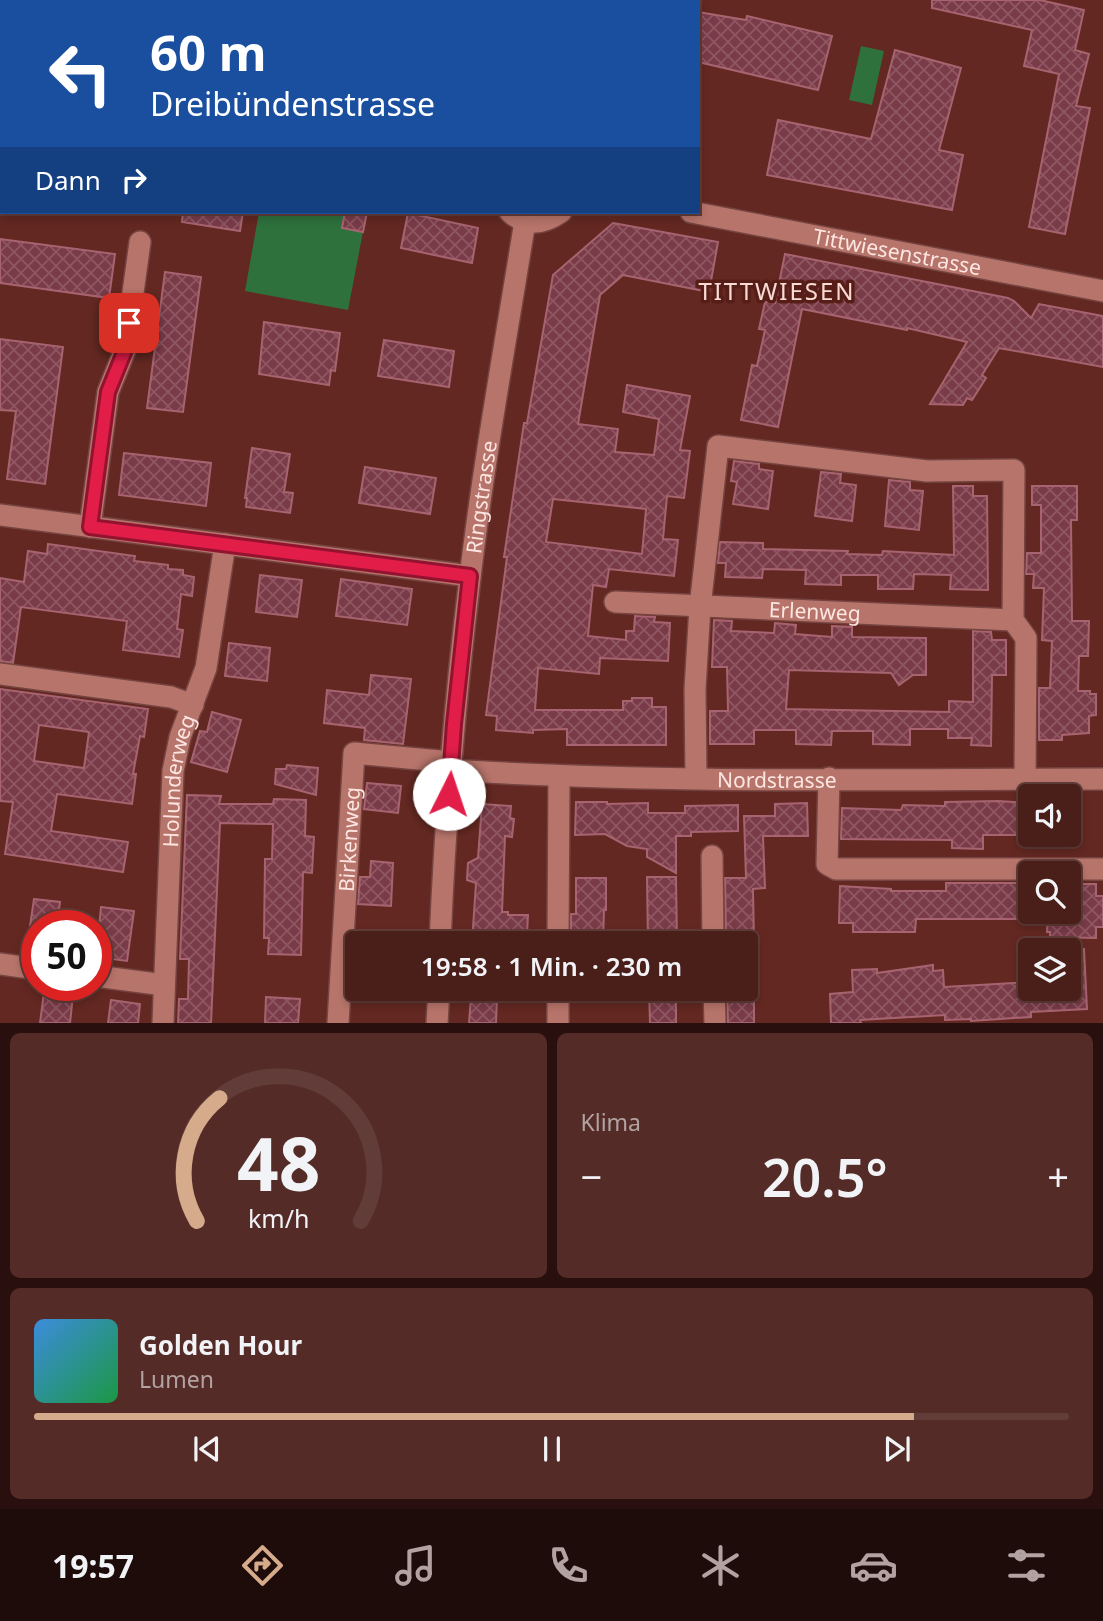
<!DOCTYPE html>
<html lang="de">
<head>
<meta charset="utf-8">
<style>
	:root { --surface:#4a1e19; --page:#542b26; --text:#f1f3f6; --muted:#b2a2a2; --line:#613c38; --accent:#d6ab8b }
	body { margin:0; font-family:"Noto Sans",sans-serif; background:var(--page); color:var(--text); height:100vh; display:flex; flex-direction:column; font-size:26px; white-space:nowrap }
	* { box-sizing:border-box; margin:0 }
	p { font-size:23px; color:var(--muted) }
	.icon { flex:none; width:38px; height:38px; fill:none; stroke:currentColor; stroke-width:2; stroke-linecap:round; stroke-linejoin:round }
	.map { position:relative; height:1023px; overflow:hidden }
	.panel { display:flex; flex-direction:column; gap:10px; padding:10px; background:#29100e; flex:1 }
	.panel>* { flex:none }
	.banner { position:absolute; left:0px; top:0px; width:700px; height:214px; box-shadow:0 4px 10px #0003,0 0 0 2px var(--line); background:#1a4fa0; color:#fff; overflow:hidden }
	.controls { position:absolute; left:1018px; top:784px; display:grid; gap:14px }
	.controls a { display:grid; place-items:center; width:63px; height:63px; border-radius:7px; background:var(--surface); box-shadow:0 4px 10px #0003,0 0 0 2px var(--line); font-size:35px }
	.speed { position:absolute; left:21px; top:910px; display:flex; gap:14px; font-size:35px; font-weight:700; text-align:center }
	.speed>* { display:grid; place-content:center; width:91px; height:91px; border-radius:50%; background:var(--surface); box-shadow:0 4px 10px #0003,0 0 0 2px var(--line); line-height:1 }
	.speed .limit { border:10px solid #d22; background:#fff; color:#111 }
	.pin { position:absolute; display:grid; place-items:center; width:60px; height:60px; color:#fff; margin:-30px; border-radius:14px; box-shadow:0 4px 10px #0006 }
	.me { position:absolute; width:77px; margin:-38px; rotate:4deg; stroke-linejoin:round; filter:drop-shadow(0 0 5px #0008) }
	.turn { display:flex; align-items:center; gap:24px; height:147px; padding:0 35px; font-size:32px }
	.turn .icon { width:91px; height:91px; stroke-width:2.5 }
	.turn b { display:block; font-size:49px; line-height:60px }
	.then { display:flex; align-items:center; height:66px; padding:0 35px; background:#0003; gap:14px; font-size:26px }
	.big { font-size:52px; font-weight:600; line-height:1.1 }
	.panel .tile { flex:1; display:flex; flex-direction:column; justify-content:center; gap:10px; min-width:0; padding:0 24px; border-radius:10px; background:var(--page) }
	.panel .dial { align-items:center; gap:0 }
	.dial svg { height:182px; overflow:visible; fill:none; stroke:var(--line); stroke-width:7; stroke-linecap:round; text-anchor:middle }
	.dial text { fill:var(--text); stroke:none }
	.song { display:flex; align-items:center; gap:21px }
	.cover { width:84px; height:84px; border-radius:10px; background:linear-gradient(135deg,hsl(210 70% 55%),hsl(140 70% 35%)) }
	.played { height:7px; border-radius:4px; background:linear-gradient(90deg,var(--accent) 85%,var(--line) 85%) }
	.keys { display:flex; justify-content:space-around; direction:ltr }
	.heat { display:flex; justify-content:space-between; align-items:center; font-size:38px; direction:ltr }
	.panel .tiles { flex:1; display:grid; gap:10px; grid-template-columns:1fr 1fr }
	.tile:last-child { grid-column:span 2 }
	.trip { position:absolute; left:345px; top:931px; width:413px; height:70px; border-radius:7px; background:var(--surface); box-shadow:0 4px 10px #0003,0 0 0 2px var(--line); font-weight:600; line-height:70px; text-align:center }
	.menu { display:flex; height:112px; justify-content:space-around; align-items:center; background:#1e0c0a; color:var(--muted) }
	.menu .icon { width:49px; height:49px }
	.menu .active { color:var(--accent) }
	.menu b { font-size:32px; color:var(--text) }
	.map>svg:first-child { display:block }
	.green { fill:#2e713d }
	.building { fill:url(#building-cross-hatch); stroke:#a76470; stroke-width:2; fill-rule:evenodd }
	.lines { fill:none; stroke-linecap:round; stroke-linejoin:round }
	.street-casing { stroke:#754441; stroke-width:24 }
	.secondary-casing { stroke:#754441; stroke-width:24 }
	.street { stroke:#b7746a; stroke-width:21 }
	.secondary { stroke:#b7746a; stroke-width:21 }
	.route-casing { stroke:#92132f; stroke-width:18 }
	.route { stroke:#e11d48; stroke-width:12 }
	.labels { text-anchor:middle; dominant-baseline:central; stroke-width:7; stroke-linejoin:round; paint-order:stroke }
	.street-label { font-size:21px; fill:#fde6e2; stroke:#571d17 }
	.quarter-label { font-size:24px; letter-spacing:2px; fill:#f9dad5; stroke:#571d17 }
</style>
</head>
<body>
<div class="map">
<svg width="1103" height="1023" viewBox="0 0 1103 1023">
	<defs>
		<pattern id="building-cross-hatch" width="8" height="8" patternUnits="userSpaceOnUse" patternTransform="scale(1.75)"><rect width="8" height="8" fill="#7a3b48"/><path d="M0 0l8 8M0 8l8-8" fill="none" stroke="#8e5762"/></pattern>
	</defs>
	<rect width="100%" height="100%" fill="#632821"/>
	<g class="green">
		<path d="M861,46L884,51L872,105L849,100Z"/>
		<path d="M259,212H345L342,228L363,232L348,310L245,291Z"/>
	</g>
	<g class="building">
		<path d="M932,0H1040L1084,10L1075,50L1089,54L1076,106L1090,108L1065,234L1029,227L1059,74L1024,66L1032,30L932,8Z"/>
		<path d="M698,12L746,20L747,16L832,36L818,90L698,62Z"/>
		<path d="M895,50L961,68L939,150L963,155L952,210L767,175L778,120L871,139Z"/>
		<path d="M183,212H243L240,231L182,222Z"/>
		<path d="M345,212H367L363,232L342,228Z"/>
		<path d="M408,213L478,228L472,263L401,248Z"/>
		<path d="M613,223L718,242L709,292L623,275L600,295L578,424L618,429L615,452L654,455L659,419L623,412L627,385L690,396L680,450L690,451L684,498L667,496L663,539L678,540L674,576L609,569L606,587L593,585L588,636L626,640V631H634L635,616L655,617L654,622L670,623L668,661L600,658L599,674L538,668L535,710H623V701H632V698H652V707H666V745H567V729L533,730V733L496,730L497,716L486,715L507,557H504L524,423H527L553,275ZM553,499L646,509L642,554L546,542Z"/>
		<path d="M0,239L115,254L109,298L0,283Z"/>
		<path d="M785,254L1008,298L1014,301L1031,318L1039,304L1103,316V367L999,348L982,375L986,378L972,400L967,398L963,405L930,404L967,342L907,328V330L802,309L778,427L741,420L752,365L757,366L765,330L759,329L765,302L775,303Z"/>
		<path d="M165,272L201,277L183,412L147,408Z"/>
		<path d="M264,322L340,333L335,371L331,370L329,385L259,374Z"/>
		<path d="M0,339L63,347L45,484L7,479L16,411L0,410Z"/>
		<path d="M384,340L454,351L449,387L378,376Z"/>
		<path d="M252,448L290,454L284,492L293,493L290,513L246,507L247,498H245Z"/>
		<path d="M124,453L211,463L206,506L119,495Z"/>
		<path d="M734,461L759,464V469L773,471L768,509L733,504L737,482L731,481Z"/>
		<path d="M365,467L436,478L430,514L359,503Z"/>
		<path d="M821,472L841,474L840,483L856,485L852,521L815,516Z"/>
		<path d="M889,480L910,482V490L923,491L919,530L885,526Z"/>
		<path d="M953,486H973V496H987L988,590L950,589L951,575L914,574L913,589H878V575H841V585L805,584L806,570L763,569L762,578L725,577L726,563H718L720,542L763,543V549L848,551L847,554L882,555L883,551L954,555Z"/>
		<path d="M1032,486H1077V520H1071L1072,621H1089L1088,656H1079L1078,691H1090V694H1096V715L1089,716V733L1062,735V740H1039V688H1050L1052,641L1042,640L1044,588H1033L1034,574H1026L1027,553H1041V505H1032Z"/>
		<path d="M48,544L135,556L134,561L168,565V569L183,570V575L194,577L192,596L181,594L177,629L183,630L179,657L123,650L127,621L21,607L13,663L0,661V578L24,582L28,551L47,554Z"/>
		<path d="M260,575L302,580L297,617L256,612Z"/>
		<path d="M341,579L412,589L407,625L336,616Z"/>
		<path d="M714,620L732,621L731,631L774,633L775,623L796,625L795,634L832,637V626L852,627V637L926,638V675H913L899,685L891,673L789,670L786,709L949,712V701L973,702V631L991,632L992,640H1006V675H992L991,746L971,745L972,738H948V729H910V745L873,744V731H832L831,745L796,744V730H754V744H710V711H728L727,667H712Z"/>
		<path d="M229,643L270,648L267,681L225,676Z"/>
		<path d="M371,675L411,679L403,744L364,740L365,728L324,723L327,690L369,695Z"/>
		<path d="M0,689L148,709L144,737L140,736L133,774H136L132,804L57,794L51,831L128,842L123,872L5,854L13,802L0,801ZM39,725L89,732L84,768L34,761Z"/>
		<path d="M212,712L241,720L227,772L191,762L200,731L207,732Z"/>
		<path d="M287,765L318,768L316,795L275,784L276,769H286Z"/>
		<path d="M367,783L401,786L398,813L364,809Z"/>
		<path d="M187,795L221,796L219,804H273L274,799L306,800L305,836L314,837L312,873L303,872L301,955L268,954L269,938H264L265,859H272L273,824L220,823L211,1023H178L179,999H188L189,959H180Z"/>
		<path d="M998,801L1031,803V835H983V849L952,848V840L841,839L842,808L901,810L903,805L945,806V802Z"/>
		<path d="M576,802H607V804L648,803V813H685V806L738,805V831L691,832V836H676V873L647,857V849L627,846L605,834L575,835Z"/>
		<path d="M807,803L808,836H763L765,888L753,889L754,943H726L725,878H746L744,816H775V804Z"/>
		<path d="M482,804L511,806L510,818L514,819L512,837L505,836L502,912H508V915H528L527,934H499V943H472L476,883L467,880L468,863L478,858Z"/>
		<path d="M371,861L393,863L391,906L358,904L360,877H370Z"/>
		<path d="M647,877H676L677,943H648Z"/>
		<path d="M576,878H606V910H604L603,943H580V939L571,938V914H576Z"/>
		<path d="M946,883H1023V919H916L915,932H853V923H839L840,886L891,889V891H946Z"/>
		<path d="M1069,884H1096V896H1103V927H1096V938L1050,937V932H1047L1048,912H1069Z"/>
		<path d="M34,899L60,902L57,926H30Z"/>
		<path d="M101,907L134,911L127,961L96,957Z"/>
		<path d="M1084,949L1087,1009L1031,1012V1017L971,1021V1019L945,1020V1015L860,1020L861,1023H831L830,994L853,992L852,970L877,969V973L933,965V971L943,970L944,987L1030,982V989H1069V950Z"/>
		<path d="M649,989H676V1023H650Z"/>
		<path d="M727,989H754V1023H728Z"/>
		<path d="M44,992L73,995L70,1023H40Z"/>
		<path d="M266,997L300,999L298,1023H265Z"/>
		<path d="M471,997L497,998L496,1023H469Z"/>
		<path d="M111,1000L140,1004L138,1023H108Z"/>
	</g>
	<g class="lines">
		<g class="street-casing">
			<g id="street">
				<path d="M0,86L2,87"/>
				<path id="s1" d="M691,212L1103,291"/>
				<path d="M0,515L470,576"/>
				<path d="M90,527L108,392L125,350L140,242"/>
				<path id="s2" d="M615,602L1013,620"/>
				<path d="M0,674L171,697L193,705"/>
				<path id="s3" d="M451,770C668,784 886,779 1103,779"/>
				<path d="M696,778L695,689L700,607L718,446L927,471L1014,470L1013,620L1026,638L1025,779"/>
				<path d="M829,778L827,864L836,869H1103"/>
				<path d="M712,856L713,943"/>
				<path d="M558,943L559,776"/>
				<path d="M0,964L37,969"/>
				<path d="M96,976L164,985"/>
				<path d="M714,989L715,1023"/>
				<path id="s4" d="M163,1023L173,771L180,737L206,668L225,544"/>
				<path id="s5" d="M338,1023L354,753L451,762"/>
				<path d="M558,1023V989"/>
			</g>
		</g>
		<g class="secondary-casing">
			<g id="secondary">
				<path d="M576,2L577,0"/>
				<path d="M510,212C526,227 544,224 561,212"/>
				<path id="s6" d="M440,943C445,821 455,699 470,578C484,459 506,340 525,221"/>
				<path d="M437,1023L439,989"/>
			</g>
		</g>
		<use href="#street" class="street"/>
		<use href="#secondary" class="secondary"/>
	</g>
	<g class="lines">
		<g class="route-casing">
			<path id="route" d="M129,323L125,350L108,392L90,527L470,576L454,724L449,794"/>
		</g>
		<use href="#route" class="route"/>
	</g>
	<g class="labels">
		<g class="street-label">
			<text stroke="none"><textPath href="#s1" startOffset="210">Tittwiesenstrasse</textPath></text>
			<text stroke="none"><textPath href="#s6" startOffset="448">Ringstrasse</textPath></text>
			<text stroke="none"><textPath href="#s2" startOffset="200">Erlenweg</textPath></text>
			<text stroke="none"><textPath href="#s3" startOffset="326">Nordstrasse</textPath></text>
			<text stroke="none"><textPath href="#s4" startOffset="243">Holunderweg</textPath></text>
			<text stroke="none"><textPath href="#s5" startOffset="184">Birkenweg</textPath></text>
		</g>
		<g class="quarter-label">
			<text x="777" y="290">TITTWIESEN</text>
		</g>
	</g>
</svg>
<div class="controls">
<a><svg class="icon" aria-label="sound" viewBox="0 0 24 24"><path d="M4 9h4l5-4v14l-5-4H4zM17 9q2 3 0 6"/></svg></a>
<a><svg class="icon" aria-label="search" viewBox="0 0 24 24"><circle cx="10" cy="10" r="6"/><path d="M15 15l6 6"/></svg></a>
<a><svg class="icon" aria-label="layers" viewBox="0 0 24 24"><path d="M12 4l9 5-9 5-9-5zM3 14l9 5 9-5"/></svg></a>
</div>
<div class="speed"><div class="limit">50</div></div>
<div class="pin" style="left:129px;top:323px;background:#d93025"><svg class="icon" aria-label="arrive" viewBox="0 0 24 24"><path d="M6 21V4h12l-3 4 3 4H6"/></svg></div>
<svg class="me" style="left:449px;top:794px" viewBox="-20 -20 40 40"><circle r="19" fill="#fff"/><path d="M0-13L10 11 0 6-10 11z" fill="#e11d48"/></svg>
<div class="trip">19:58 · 1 Min. · 230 m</div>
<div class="banner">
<div class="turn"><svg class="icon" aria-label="left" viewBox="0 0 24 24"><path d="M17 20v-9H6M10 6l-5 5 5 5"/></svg><div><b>60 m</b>Dreibündenstrasse</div></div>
<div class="then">Dann<svg class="icon" aria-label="right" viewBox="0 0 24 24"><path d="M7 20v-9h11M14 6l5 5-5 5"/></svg></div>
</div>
</div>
<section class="panel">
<div class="tiles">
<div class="tile dial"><svg viewBox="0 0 100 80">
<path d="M14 69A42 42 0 1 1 86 69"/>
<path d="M14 69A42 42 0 0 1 24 15" stroke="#d6ab8b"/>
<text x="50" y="56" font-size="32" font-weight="700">48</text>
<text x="50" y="72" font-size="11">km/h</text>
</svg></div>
<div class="tile"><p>Klima</p>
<div class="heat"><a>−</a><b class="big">20.5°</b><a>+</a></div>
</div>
<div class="tile">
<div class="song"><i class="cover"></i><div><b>Golden Hour</b><p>Lumen</p></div></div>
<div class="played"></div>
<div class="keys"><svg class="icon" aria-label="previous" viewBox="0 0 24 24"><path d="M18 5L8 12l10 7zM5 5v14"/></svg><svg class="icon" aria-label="pause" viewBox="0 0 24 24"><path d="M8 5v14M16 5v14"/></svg><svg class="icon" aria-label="next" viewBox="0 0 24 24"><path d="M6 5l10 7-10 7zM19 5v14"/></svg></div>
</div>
</div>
</section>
<nav class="menu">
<b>19:57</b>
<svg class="icon active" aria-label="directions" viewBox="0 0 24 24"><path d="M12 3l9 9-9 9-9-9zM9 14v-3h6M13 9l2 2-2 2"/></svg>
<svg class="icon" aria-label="music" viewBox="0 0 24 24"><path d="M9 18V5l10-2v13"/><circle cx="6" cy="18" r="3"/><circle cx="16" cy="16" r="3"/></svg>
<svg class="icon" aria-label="phone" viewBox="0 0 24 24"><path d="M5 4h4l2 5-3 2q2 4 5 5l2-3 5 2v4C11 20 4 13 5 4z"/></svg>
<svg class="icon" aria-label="climate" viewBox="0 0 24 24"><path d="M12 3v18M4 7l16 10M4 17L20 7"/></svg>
<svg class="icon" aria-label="car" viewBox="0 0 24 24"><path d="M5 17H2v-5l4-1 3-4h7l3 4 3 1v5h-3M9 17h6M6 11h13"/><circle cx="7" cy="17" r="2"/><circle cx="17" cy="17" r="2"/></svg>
<svg class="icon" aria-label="filters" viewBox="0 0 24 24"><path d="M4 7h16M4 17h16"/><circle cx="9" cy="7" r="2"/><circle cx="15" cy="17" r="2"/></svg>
</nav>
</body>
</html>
